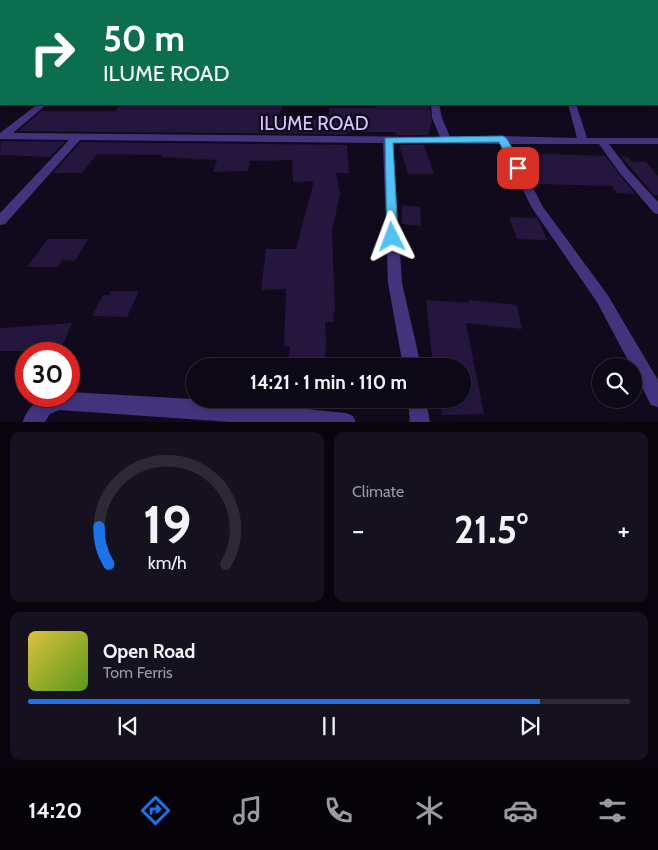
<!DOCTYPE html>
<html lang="en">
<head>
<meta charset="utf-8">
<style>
	:root { --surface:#0d0815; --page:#16111e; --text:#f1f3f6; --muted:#9a9aa0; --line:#2d2934; --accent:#1a73e8 }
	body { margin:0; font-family:Cabin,sans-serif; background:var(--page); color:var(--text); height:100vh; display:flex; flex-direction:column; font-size:19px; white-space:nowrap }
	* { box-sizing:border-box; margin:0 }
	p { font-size:16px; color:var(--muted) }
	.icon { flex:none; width:28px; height:28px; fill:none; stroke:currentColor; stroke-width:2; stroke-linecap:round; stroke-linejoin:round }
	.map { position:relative; height:422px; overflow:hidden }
	.sheet { display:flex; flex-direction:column; gap:10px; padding:10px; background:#07040c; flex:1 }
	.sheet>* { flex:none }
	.hud { position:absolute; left:0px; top:0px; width:659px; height:105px; box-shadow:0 2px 8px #0003,0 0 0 1px var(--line); background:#0b6e4f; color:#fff; overflow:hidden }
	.tools { position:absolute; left:592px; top:358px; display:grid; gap:10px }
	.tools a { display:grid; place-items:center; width:50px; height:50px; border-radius:50%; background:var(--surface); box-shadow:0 2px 8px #0003,0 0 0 1px var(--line); font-size:25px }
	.speed { position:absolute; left:15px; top:342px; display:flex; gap:10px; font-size:25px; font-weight:700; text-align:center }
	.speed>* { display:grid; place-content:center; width:65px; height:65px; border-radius:50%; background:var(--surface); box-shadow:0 2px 8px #0003,0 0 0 1px var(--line); line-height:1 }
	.speed .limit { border:8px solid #d22; background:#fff; color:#111 }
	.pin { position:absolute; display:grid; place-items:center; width:42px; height:42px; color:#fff; margin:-21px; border-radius:10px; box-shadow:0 2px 8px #0006 }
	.me { position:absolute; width:55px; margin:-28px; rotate:357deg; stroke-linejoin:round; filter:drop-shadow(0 0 4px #0008) }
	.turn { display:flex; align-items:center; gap:18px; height:105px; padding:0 20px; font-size:22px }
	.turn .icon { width:65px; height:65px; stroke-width:2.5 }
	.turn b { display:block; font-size:35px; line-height:42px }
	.big { font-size:38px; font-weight:700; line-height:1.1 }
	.sheet .card { flex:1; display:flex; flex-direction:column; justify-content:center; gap:8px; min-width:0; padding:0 18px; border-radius:10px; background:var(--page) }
	.sheet .dial { align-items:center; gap:0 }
	.dial svg { height:130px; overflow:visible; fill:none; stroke:var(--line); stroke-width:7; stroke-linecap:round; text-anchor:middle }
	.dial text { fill:var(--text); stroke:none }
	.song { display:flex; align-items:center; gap:15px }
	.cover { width:60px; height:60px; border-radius:8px; background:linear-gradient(135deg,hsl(50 70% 55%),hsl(90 70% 35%)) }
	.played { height:5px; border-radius:2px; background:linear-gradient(90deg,var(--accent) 85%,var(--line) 85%) }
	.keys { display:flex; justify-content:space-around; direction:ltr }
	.heat { display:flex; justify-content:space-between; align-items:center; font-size:28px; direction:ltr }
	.sheet .tiles { flex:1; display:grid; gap:10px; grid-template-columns:1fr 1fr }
	.card:last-child { grid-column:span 2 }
	.trip { position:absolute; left:186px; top:358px; width:285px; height:50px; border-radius:25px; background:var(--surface); box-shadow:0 2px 8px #0003,0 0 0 1px var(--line); font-weight:700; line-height:50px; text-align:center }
	.tab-bar { display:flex; height:80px; justify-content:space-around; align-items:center; background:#050308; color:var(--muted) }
	.tab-bar .icon { width:35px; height:35px }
	.tab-bar .current { color:var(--accent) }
	.tab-bar b { font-size:22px; color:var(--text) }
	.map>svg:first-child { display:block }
	.building { fill:#25163e }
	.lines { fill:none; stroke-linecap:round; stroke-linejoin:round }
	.minor { fill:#43337d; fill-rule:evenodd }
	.route { fill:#4fc3f7; stroke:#337fa1 }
	.labels { text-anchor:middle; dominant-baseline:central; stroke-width:5; stroke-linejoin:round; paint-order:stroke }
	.street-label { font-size:19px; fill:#d6c5ff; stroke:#110a1c }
</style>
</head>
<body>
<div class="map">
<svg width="658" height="423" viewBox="0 0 658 423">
	<rect width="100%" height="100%" fill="#110a1c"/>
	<g class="building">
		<path d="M121,104H284L277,119H329V108H376L375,105L383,104H429L432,122L428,135H396L395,132H347V134L18,131L41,111H115Z"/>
		<path d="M1,141L65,142L50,157L0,155Z"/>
		<path d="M81,142L347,145L349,173H336L340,194L332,231L335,313H333L334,322H325L326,344L324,366H287L290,346H284L286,289L261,290L266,249H296L314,181L293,182L292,160L250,161L248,171L213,172L217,160L161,157L163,155L97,154L82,173H53Z"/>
		<path d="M399,145H424L434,174H408Z"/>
		<path d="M521,153L605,156L635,194L617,193L612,186L539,184Z"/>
		<path d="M621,156L628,157L632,162H646L658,176V195H654Z"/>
		<path d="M402,205L420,207L421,226L402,224Z"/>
		<path d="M509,217L537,218L547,240L517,239Z"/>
		<path d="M48,239H88L75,261L62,260L58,267H27Z"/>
		<path d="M111,291H139L127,317L92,316L103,295H109Z"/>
		<path d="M426,300L469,303V300L517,305L522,329L466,323L484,414L442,415L439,399H462V366H433Z"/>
		<path d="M72,323L60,351L27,354L28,351H0V328Z"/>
	</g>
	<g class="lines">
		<g class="minor">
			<path d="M424,0H430L431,1H425Z"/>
			<path d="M529,0H535L536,1H530Z"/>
			<rect x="0" y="20" width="1" height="4"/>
			<rect x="0" y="43" width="1" height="4"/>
			<path d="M38,104H47L13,133L440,137L432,118L431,104H439L442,118L450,137L503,136L577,138L568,104H576L587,138H658V144H609L627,168L658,202V214L654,213L619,172L599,144H510L543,207L607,294L658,380V407L651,405L634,372V366H631L597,302L532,208L500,144L393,143L402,283L421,366H403L388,283L383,143L80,140L5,224L0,225V213L69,140L0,139V133Z"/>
			<path d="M69,392L228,401L346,413L353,416L356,423H246L59,410L50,414L44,423H22C33,397 43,396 69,396Z"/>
			<path d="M408,399H426L430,423H410Z"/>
		</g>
	</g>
	<path class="route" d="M503,136L507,139L523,168L521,170H514L499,142L393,143L398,237L392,242L387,240L385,138Z"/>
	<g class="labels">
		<g class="street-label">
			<text x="314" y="123">ILUME ROAD</text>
		</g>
	</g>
</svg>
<div class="tools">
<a><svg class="icon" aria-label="search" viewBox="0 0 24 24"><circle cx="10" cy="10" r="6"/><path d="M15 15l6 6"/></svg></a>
</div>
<div class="speed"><div class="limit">30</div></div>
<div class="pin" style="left:518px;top:168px;background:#d93025"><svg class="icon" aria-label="arrive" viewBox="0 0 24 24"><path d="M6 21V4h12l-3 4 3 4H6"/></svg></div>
<svg class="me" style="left:392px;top:237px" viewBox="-20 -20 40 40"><path d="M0-17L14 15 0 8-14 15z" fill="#4fc3f7" stroke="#fff" stroke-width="4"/></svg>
<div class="trip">14:21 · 1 min · 110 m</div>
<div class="hud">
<div class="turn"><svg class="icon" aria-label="right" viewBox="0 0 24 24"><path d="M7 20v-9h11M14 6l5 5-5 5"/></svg><div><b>50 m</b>ILUME ROAD</div></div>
</div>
</div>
<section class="sheet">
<div class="tiles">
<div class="card dial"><svg viewBox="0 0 100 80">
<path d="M14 69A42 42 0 1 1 86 69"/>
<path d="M14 69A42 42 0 0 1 8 46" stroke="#1a73e8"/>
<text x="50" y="56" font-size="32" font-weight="700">19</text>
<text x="50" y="72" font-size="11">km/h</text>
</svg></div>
<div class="card"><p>Climate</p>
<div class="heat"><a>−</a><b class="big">21.5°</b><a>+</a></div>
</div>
<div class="card">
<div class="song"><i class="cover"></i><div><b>Open Road</b><p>Tom Ferris</p></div></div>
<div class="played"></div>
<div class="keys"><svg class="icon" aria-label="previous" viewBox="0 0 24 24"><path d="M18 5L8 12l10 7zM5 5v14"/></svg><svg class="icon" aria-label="pause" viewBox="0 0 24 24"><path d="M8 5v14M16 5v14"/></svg><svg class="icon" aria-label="next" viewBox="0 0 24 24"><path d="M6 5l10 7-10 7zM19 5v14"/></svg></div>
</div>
</div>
</section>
<nav class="tab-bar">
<b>14:20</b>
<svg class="icon current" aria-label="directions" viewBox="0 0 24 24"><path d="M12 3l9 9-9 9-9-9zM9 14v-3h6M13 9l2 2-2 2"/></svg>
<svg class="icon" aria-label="music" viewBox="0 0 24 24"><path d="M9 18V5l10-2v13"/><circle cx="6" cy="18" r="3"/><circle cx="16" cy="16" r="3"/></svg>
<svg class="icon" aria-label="phone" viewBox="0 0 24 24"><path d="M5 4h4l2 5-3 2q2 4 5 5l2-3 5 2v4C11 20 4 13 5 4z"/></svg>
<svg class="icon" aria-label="climate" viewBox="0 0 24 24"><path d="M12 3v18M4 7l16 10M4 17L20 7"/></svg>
<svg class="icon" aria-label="car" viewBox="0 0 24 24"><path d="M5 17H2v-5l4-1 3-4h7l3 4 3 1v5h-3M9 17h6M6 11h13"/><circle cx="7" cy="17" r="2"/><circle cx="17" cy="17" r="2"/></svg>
<svg class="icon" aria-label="filters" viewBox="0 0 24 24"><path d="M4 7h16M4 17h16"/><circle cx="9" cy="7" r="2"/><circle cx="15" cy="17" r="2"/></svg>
</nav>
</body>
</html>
